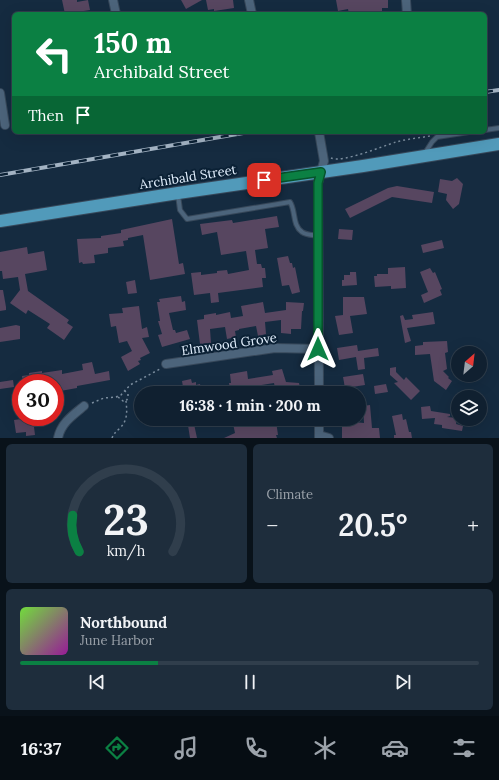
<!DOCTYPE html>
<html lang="en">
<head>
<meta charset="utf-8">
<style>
	:root { --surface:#102030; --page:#1e2d3c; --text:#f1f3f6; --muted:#9ca3ab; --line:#303e4c; --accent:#0b8043 }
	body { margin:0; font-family:Lora,serif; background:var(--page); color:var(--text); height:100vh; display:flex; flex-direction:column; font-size:15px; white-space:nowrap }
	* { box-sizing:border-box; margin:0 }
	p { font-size:13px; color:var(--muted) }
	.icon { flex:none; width:22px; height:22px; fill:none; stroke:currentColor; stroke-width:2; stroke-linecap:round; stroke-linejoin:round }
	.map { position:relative; height:438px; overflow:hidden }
	.side { display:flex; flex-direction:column; gap:6px; padding:6px; background:#09121a; flex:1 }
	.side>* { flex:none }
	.banner { position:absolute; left:12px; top:12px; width:475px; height:122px; border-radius:6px; box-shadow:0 4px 16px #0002,0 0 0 1px var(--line); background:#0b8043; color:#fff; overflow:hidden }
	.needle { width:26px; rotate:28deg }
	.buttons { position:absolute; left:451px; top:346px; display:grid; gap:8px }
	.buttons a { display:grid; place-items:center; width:36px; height:36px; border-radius:50%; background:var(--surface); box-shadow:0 4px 16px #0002,0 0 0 1px var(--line); font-size:20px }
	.speed { position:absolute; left:12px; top:374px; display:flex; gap:8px; font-size:20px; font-weight:700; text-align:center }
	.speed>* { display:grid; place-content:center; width:52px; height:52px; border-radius:50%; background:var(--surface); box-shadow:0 4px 16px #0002,0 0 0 1px var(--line); line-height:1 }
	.speed .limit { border:6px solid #d22; background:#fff; color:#111 }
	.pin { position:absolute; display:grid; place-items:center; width:34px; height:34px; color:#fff; margin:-17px; border-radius:8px; box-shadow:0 2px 6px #0006 }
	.me { position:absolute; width:44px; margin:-22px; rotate:0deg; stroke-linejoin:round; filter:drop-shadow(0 0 3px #0008) }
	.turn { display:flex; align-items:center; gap:14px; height:84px; padding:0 16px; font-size:18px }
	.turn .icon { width:52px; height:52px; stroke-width:2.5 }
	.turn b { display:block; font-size:28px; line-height:34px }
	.then { display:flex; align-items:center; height:38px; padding:0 16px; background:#0003; gap:8px; font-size:15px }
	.big { font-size:30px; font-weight:800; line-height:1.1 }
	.side .widget { flex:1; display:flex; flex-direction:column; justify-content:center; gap:6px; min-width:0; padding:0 14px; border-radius:6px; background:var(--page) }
	.side .dial { align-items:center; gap:0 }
	.dial svg { height:104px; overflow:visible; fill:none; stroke:var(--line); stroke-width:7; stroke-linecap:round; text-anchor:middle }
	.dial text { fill:var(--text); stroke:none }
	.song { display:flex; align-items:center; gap:12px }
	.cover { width:48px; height:48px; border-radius:6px; background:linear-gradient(135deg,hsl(100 70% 55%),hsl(300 70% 35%)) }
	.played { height:4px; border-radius:2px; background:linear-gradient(90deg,var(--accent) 30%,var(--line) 30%) }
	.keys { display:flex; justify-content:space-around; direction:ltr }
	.heat { display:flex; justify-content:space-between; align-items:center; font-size:22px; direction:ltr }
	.side .tiles { flex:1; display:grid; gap:6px; grid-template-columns:1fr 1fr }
	.widget:last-child { grid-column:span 2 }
	.trip { position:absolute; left:134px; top:386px; width:232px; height:40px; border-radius:20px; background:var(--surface); box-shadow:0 4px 16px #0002,0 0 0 1px var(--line); font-weight:800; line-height:40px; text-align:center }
	.tab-bar { display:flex; height:64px; justify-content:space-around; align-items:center; background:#060d13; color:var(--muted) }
	.tab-bar .icon { width:28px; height:28px }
	.tab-bar .selected { color:var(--accent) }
	.tab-bar b { font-size:18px; color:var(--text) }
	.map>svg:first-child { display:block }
	.building { fill:#574660 }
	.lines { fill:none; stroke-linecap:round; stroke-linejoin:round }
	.service-casing { stroke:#37485a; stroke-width:6 }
	.minor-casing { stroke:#37485a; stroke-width:10 }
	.trunk-casing { stroke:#37485a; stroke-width:14 }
	.path { stroke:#7b8d9e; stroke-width:1.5; stroke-dasharray:2 3; stroke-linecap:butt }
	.service { stroke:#4c647b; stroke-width:4 }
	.minor { stroke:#4c647b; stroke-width:8 }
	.trunk { stroke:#519aba; stroke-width:12 }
	.rail-casing { stroke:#a3b3c3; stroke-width:4 }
	.rail { stroke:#0b2135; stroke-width:2.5; stroke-dasharray:8; stroke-linecap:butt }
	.route-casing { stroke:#07532c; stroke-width:10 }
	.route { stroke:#0b8043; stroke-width:7 }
	.labels { text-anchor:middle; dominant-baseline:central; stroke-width:4; stroke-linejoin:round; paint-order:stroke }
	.street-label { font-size:13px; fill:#e2effd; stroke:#0b2135 }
</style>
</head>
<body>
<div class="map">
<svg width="499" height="438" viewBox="0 0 499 438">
	<rect width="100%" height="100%" fill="#152b40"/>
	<g class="building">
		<path d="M62,0H77V2L88,0L90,10L65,14Z"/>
		<path d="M181,0H202L186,9Z"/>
		<path d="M206,0H233L234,8L214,11V9L208,10Z"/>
		<path d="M336,0H388V8H382V13L375,14H349L348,9L338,11Z"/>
		<path d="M457,178L463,184L459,204L453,209L446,200L447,194L438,192L440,179L452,181Z"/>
		<path d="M397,186L434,192L432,203L392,197L350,218L345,209L388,188Z"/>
		<path d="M277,216L279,227L265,229L268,248L255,250L257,264H261L262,268H265L266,278H262L263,287L218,293L219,302L211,303L210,293L194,295L191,273L201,272V275L217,273V271L227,270L228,274L249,270L246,251L221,255L217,232L202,235L200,224L232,220L233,223Z"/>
		<path d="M172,219L179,264L183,263L185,274L150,280L143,235L128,238V240L123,241L124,246L108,248V253L94,255L95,263L83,264L82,262L79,263L77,239L101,238V236L121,233V230Z"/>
		<path d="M339,229L353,230L352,240L338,239Z"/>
		<path d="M442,240L444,248L423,253L421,245Z"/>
		<path d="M27,247L28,254L44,251L47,270L25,274L28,291L69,320L67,323L73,327L64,340L47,328L50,324L28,310L26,314L10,303L20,290L18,277L3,279L2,271H0V252Z"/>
		<path d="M288,256L290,263H292L293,268L295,267L300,292L292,294L289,285L282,286L277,258Z"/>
		<path d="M405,267L406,288L391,289V286L375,287L374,276H377V274H388V268Z"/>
		<path d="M430,268L433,273L435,272L442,289L440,290L442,295L424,303L421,295L428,292L420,272Z"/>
		<path d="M350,272H356L357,285L342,286V280H344V275H350Z"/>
		<path d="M135,280L137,293L128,294L126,282Z"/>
		<path d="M0,290H3L6,307V310L0,311Z"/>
		<path d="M181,296L182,302L185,301L186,310L169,313L173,330H175L176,333L187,330L190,339L162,347L158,335L162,334L158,321H160L157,302H160L159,299Z"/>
		<path d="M343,297H364L367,314L350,316L353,333L339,335L335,316L343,315Z"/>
		<path d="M263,302L265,313L286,310V302L304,303L303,311H302L301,329H291V334L281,333V320L265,322L266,334L258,336L256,326L239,329V330L235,331L236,337L227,339L225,327L210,329L211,343L200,344L197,320L204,319V315L216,313V315L230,312L231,318L243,316L241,306Z"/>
		<path d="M139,306L142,329L147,327L149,337L142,338L150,353L140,358L141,360L138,361L140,364L128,371L121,357L132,351L127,341L119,343L116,326L111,327L109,314L123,313L122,308Z"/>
		<path d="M433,312L435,324L407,328L411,341L405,343L400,316L403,315L405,320L413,319L412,315Z"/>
		<path d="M16,325L20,326V339L0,342V328Z"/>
		<path d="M447,341L448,352L445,353L447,369L443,371L449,377L448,378L452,381L446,390L434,381L430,354L415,355V346L423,345V342Z"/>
		<path d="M357,345L358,351L378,348L379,356L364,358L365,369L358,370L356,357L339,360L337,348Z"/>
		<path d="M92,362L95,374L109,371L110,380L77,386V388L55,392V383H23L22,376L29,375V373L42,371V373L62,370V374L83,370L82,364Z"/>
		<path d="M396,367V372L404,380L406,377L420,391L411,400L394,383L398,382L390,375V368Z"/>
		<path d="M282,369L286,382L299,383L301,393H276L274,383L230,390L229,383H231L230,374L247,371L248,379L273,375L272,371Z"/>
		<path d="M363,374L365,385L345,388L343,377Z"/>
		<path d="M191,379L192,383L196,382V385L200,384L202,393H184L182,381Z"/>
		<path d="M13,380L14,387L0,389V382Z"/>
		<path d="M386,384L388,392L375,394L374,386Z"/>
		<path d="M370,405L372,428H379L380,438H342V421L364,423L363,406Z"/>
		<path d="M430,406L431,411L450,414V416L447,417L457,418L456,424L463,426L462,431L442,428V425L434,424L435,418L422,419L421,407Z"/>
		<path d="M402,414L403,420L406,419L409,432H411L412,438H394V435H396L392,416Z"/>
		<path d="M29,417H45L46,426L34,427L35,435L26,436V432L16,433L14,420L29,418Z"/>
		<path d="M187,419H206V423L194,424L197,438H190Z"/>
		<path d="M232,419H254V421L257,420L258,424L276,421L278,435H276L277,438H224L235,433Z"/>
	</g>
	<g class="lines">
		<g class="service-casing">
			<g id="service">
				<path d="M485,130L499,128"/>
				<path d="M425,153L432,142L437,137L469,132"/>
				<path d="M178,195L180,210L187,219L290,202C296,211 292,225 302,232C306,235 313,235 318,236"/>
			</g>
		</g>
		<g class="minor-casing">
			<g id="minor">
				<path d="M113,0L116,14"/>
				<path d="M249,0L252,14"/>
				<path d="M406,0L407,14"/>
				<path d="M0,93L5,125"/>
				<path d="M166,364L275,348L318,349"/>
				<path d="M319,393L318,183L324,161L319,132"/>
				<path d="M319,419V438"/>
				<path d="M319,435L329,438"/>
				<path d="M58,438C61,423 73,415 84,406"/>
			</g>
		</g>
		<g class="trunk-casing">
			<path id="trunk" d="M0,221L178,193L363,166L499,144"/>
		</g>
		<g class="path">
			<path d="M331,158C343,163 383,146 396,142C407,139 419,138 430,136"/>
			<path d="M118,397L123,401H126L128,398V394L125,391"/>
			<path d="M92,403L104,398L116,397L121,395L130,385L160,369"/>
			<path d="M112,438C114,433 116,432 120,428C128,420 127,411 126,401"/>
		</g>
		<use href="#service" class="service"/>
		<use href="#minor" class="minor"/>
		<use href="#trunk" class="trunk"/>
		<g class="rail-casing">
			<g id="rail">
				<path d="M485,92L499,90"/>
				<path d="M0,175L249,132"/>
			</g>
		</g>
		<use href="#rail" class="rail"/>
	</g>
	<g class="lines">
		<g class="route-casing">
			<path id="route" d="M264,180L321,172L318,183V349"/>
		</g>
		<use href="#route" class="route"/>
	</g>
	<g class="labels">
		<g class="street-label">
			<text transform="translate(188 177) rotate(-9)">Archibald Street</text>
			<text transform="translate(229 344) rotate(-8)">Elmwood Grove</text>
		</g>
	</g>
</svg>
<div class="buttons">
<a><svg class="needle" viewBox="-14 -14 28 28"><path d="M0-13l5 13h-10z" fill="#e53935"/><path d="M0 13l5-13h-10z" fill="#9ca3ab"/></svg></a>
<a><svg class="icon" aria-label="layers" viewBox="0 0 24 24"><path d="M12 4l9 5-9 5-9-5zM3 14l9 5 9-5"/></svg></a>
</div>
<div class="speed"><div class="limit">30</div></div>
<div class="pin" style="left:264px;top:180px;background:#d93025"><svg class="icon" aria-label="arrive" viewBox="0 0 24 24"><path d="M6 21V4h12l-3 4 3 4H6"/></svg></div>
<svg class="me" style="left:318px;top:349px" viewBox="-20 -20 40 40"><path d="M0-17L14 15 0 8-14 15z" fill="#0b8043" stroke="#fff" stroke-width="4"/></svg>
<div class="trip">16:38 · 1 min · 200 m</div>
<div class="banner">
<div class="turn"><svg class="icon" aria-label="left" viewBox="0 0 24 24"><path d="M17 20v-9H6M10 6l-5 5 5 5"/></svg><div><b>150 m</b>Archibald Street</div></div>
<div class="then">Then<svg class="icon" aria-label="arrive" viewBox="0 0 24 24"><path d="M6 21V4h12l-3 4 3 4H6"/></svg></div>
</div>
</div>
<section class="side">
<div class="tiles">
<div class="widget dial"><svg viewBox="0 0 100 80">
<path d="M14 69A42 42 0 1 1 86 69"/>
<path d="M14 69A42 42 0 0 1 9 41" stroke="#0b8043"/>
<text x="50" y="56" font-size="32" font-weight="700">23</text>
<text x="50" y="72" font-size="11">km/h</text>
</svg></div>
<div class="widget"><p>Climate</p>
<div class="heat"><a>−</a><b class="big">20.5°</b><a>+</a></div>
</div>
<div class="widget">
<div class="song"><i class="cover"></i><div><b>Northbound</b><p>June Harbor</p></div></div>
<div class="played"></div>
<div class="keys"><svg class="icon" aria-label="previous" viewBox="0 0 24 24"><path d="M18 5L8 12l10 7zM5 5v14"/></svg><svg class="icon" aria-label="pause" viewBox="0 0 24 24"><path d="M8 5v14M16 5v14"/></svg><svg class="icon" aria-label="next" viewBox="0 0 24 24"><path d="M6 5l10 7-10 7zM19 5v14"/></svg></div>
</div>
</div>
</section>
<nav class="tab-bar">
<b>16:37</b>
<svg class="icon selected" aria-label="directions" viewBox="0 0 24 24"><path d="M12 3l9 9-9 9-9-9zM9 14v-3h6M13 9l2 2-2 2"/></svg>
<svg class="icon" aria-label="music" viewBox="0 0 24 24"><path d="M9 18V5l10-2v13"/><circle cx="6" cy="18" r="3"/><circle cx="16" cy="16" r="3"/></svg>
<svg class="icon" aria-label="phone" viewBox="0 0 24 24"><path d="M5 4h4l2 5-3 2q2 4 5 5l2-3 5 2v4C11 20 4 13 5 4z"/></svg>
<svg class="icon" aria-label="climate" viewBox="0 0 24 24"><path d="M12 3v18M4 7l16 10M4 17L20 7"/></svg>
<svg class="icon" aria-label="car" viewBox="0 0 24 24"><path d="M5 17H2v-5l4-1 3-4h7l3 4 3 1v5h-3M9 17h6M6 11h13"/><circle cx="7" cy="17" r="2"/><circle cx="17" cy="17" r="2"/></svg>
<svg class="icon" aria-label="filters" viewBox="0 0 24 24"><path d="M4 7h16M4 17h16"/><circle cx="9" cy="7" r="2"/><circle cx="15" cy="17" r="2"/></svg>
</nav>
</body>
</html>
